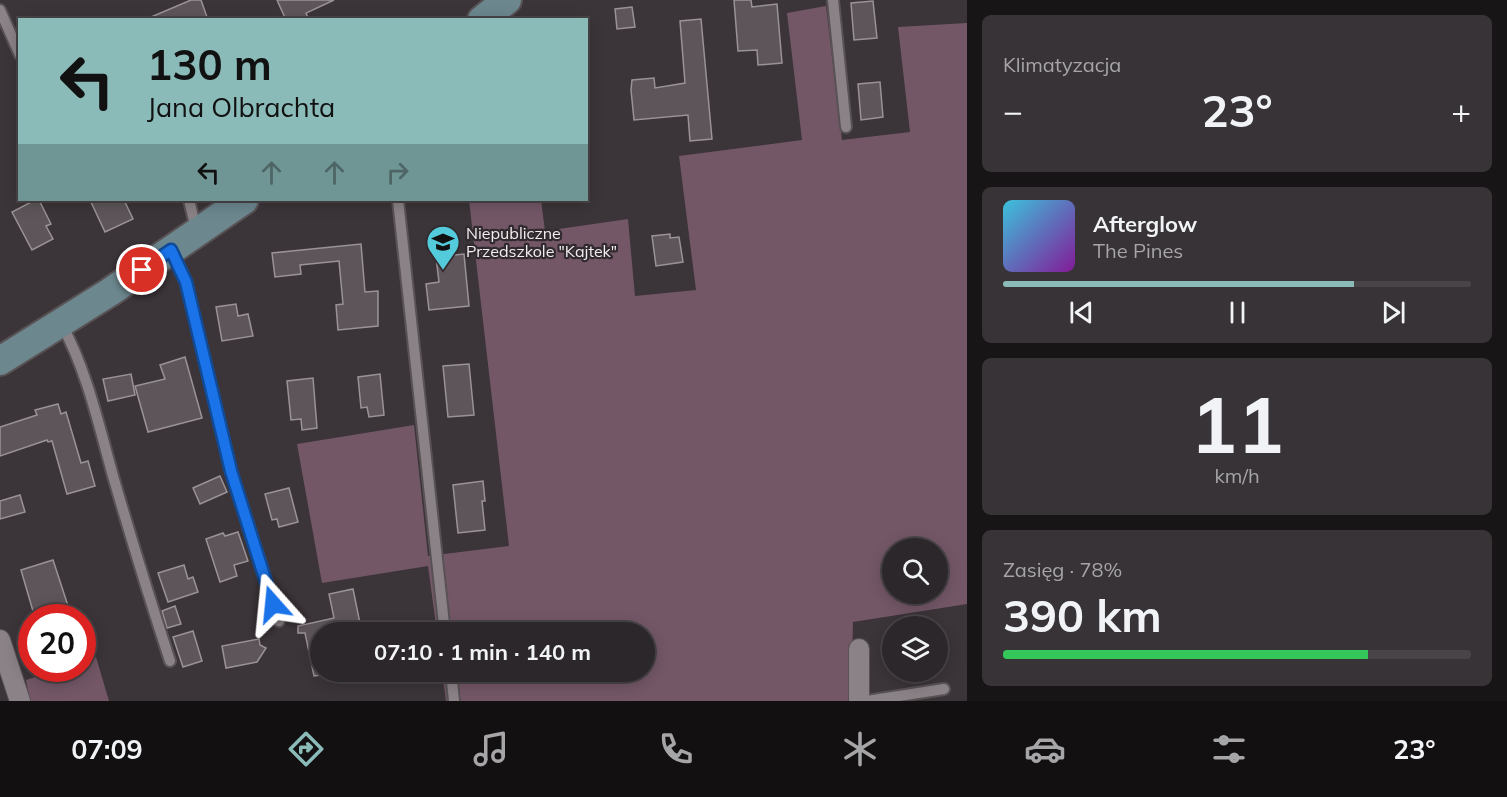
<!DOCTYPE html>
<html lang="pl">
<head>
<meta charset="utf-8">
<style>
	:root { --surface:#2c272a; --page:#383336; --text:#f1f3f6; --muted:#a6a5a8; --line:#484447; --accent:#8bbbb9 }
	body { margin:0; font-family:Mulish,sans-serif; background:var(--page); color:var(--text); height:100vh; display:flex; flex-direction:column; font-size:22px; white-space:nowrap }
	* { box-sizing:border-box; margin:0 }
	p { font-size:20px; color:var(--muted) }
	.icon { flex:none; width:33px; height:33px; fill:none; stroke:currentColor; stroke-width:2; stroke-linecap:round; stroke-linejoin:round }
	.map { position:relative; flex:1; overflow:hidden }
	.details { display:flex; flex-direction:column; gap:15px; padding:15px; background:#181517; width:540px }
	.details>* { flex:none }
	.top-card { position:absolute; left:18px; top:18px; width:570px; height:183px; border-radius:0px; box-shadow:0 3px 15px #0003,0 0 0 2px var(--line); background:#8bbbb9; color:#111; overflow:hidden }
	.controls { position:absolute; left:882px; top:538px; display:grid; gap:12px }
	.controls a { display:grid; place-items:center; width:66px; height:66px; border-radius:50%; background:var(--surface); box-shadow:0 3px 15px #0003,0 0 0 2px var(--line); font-size:30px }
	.speed { position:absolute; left:18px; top:604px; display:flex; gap:12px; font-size:30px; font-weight:700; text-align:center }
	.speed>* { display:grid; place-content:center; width:78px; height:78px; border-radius:50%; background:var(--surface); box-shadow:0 3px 15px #0003,0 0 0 2px var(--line); line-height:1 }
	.speed .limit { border:9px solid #d22; background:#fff; color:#111 }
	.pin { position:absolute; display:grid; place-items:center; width:51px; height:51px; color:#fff; margin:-26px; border:3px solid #fff; border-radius:50%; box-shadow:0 2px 6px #0007 }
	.me { position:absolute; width:66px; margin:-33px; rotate:342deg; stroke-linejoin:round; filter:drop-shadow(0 0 4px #0008) }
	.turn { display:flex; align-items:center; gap:21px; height:126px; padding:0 30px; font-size:27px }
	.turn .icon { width:78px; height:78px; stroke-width:2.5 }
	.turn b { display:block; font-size:42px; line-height:51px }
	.lanes { display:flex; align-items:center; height:57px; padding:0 30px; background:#0003; justify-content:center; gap:30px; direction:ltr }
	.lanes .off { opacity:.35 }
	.big { font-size:45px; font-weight:700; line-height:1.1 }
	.details .card { flex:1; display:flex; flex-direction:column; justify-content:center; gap:9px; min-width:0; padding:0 21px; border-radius:9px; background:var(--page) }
	.details .dial { align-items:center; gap:0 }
	.dial b { font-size:78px; line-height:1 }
	.song { display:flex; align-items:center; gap:18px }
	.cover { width:72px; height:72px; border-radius:9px; background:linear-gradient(135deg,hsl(190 70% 55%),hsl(290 70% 35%)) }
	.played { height:6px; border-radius:3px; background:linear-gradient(90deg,var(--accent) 75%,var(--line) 75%) }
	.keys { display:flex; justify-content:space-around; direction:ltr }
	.heat { display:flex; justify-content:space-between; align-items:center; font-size:33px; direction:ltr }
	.charge { height:9px; border-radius:4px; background:linear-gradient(90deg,#34c759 78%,var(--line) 0) }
	.trip { position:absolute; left:310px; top:622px; width:345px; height:60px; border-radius:30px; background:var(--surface); box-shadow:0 3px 15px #0003,0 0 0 2px var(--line); font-weight:700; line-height:60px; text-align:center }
	.tab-bar { display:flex; height:96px; justify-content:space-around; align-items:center; background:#121011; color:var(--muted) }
	.tab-bar .icon { width:42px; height:42px }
	.tab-bar .active { color:var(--accent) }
	.tab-bar b { font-size:27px; color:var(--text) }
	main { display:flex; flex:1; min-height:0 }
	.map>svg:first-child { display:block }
	.green { fill:#735767; fill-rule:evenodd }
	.building { fill:#5d5559; stroke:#9b9297; stroke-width:1.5 }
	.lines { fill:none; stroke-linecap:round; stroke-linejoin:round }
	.lane-casing { stroke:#585255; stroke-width:14 }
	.street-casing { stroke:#585255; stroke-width:22 }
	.secondary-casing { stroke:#585255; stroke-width:32 }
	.lane { stroke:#8b8287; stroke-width:10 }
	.street { stroke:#8b8287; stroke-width:20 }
	.secondary { stroke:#6c878e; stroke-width:28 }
	.route-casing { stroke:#114b97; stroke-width:15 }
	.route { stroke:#1a73e8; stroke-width:10 }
	.labels { text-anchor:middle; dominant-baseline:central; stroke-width:4.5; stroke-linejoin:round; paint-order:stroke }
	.poi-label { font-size:16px; fill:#f2edef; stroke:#312a2e; text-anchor:start }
</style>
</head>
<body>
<main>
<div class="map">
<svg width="967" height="701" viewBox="0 0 967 701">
	<rect width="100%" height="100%" fill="#3b3438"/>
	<g class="green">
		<path d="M826,6L842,140L910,132L898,27L967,23V604L853,622L851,701H446L442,672H645V633H437L428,566L322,583L297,444L414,425L428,556L509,546L469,200H541L545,231L628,219L635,296L696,290L679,156L802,140L787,13ZM892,549H938V594H892Z"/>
		<path d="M96,657L109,701H30L26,680L60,669H82L83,662Z"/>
	</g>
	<g class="building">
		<path d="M191,0H201L208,20H144Z"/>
		<path d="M277,0H334L306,13L309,20H286Z"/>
		<path d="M734,0H751L752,7L777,4L782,63L758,65L757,50L738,51Z"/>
		<path d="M873,1L877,38L854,40L851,3Z"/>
		<path d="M632,7L635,27L617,29L615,9Z"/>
		<path d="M701,19L712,139L690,141L688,115L634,120L631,90L632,80L654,78L655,88L685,83L680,21Z"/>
		<path d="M880,82L883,117L861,120L858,84Z"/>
		<path d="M35,200H39L51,224L46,226L53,239L32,250L12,212Z"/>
		<path d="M90,200H124L133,219L105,232Z"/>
		<path d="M670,234V238L679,237L683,262L656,266L652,236Z"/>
		<path d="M361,244L365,292L378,291V326L338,330L336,305L343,304L339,261L300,265L301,274L275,277L272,253Z"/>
		<path d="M464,254L469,306L429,310L426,284L439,282L436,257Z"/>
		<path d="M236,304L238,316L248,314L253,336L222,341L216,307Z"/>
		<path d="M185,357L202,418L148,432L135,386L165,379L160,365Z"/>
		<path d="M469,364L474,415L448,417L443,366Z"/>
		<path d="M131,374L135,395L108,401L103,379Z"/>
		<path d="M380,374L384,415L369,417L367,407L361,408L358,377Z"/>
		<path d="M313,378L317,428L302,430L301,419L291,420L287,381Z"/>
		<path d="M58,404L61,414L66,412L81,463L88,461L95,486L67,494L52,441L48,442L47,440L0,456V427L37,415L35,410Z"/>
		<path d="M220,476L227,492L200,504L193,488Z"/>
		<path d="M483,481L485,501H482L485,530L458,533L453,485Z"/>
		<path d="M289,488L298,522L279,527L277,519L272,520L265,494Z"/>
		<path d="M20,495L25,512L0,519V501Z"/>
		<path d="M238,532L248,561L234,565L237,576L220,582L206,539L223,533L225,536Z"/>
		<path d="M53,560L72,618H35L21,570Z"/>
		<path d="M184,565L188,579L193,577L198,592L168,602L158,573Z"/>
		<path d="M353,589L362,633H321V675L314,676L305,633H298V626L334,618L329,594Z"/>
		<path d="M175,606L181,624L167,628L162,611Z"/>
		<path d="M193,631L202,661L183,667L173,637Z"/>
		<path d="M259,639L260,645L266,648L257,662L226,668L222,646Z"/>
	</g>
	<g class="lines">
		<g class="lane-casing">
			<g id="lane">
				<path d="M833,0L846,127"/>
				<path d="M0,10L20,55"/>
				<path d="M189,200L196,229"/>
				<path d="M398,200L445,633"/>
				<path d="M172,250L186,282L231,471L279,621"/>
				<path d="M62,325C87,371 99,426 113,476C131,538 150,600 170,661"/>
				<path d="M451,672L454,701"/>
				<path d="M867,701L944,689"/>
			</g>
		</g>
		<g class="street-casing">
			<g id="street">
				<path d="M0,640L20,701"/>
				<path d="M859,649V701"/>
			</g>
		</g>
		<g class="secondary-casing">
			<g id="secondary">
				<path d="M482,20L507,0"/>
				<path d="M0,361L110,292L244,200"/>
			</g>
		</g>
		<use href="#lane" class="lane"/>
		<use href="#street" class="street"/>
		<use href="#secondary" class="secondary"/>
	</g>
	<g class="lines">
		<g class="route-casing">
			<path id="route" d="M142,270L171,250L186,282L231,471L273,604"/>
		</g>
		<use href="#route" class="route"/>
	</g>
	<defs>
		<g id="school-pin" transform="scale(1.725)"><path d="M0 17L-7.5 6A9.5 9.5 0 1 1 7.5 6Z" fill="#53cbdb" stroke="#312a2e"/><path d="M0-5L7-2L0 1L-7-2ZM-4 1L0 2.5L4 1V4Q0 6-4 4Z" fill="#111"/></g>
	</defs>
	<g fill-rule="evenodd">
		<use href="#school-pin" x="443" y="242"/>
	</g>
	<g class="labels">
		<g class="poi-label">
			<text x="466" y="233">Niepubliczne<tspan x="466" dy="18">Przedszkole "Kajtek"</tspan></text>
		</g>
	</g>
</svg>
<div class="controls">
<a><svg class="icon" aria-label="search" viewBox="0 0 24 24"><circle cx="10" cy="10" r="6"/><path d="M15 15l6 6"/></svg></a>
<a><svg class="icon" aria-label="layers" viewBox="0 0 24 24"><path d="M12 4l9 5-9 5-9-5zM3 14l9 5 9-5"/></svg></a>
</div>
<div class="speed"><div class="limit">20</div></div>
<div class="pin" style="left:142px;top:270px;background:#d93025"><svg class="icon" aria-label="arrive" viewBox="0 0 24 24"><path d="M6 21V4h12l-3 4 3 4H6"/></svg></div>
<svg class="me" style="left:273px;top:604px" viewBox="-20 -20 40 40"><path d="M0-17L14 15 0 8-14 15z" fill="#1a73e8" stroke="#fff" stroke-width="4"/></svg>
<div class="trip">07:10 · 1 min · 140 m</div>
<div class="top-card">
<div class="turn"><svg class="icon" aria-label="left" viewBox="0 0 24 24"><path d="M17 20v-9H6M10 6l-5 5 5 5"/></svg><div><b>130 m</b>Jana Olbrachta</div></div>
<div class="lanes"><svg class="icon" aria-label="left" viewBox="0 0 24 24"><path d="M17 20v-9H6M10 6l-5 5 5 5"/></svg><svg class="icon off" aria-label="ahead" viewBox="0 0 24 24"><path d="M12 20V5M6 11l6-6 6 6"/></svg><svg class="icon off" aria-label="ahead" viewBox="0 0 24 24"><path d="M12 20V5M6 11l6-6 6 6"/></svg><svg class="icon off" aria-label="right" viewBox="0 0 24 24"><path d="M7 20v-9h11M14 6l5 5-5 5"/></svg></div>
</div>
</div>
<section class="details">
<div class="card"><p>Klimatyzacja</p>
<div class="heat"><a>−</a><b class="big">23°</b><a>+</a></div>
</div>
<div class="card">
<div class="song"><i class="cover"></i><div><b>Afterglow</b><p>The Pines</p></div></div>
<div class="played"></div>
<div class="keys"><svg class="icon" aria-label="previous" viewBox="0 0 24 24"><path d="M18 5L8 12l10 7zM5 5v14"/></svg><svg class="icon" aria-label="pause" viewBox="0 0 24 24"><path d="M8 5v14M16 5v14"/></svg><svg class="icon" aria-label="next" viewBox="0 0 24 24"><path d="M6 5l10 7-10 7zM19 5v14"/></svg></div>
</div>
<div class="card dial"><b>11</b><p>km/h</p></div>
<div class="card"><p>Zasięg · 78%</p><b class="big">390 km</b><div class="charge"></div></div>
</section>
</main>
<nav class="tab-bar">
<b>07:09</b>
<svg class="icon active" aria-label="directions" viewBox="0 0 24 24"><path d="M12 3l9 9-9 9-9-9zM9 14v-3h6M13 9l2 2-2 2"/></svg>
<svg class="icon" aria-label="music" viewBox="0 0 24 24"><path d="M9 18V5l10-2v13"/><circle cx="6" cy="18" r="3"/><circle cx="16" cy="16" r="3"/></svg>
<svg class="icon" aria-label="phone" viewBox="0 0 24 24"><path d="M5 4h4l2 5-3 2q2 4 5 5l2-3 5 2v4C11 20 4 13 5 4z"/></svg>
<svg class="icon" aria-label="climate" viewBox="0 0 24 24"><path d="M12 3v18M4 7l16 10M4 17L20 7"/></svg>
<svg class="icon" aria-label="car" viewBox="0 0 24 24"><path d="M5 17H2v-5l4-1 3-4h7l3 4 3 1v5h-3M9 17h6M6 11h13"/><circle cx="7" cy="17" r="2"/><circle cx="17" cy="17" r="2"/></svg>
<svg class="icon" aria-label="filters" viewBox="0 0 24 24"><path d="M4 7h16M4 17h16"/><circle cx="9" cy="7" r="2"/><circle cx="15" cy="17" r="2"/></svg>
<b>23°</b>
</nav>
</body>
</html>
